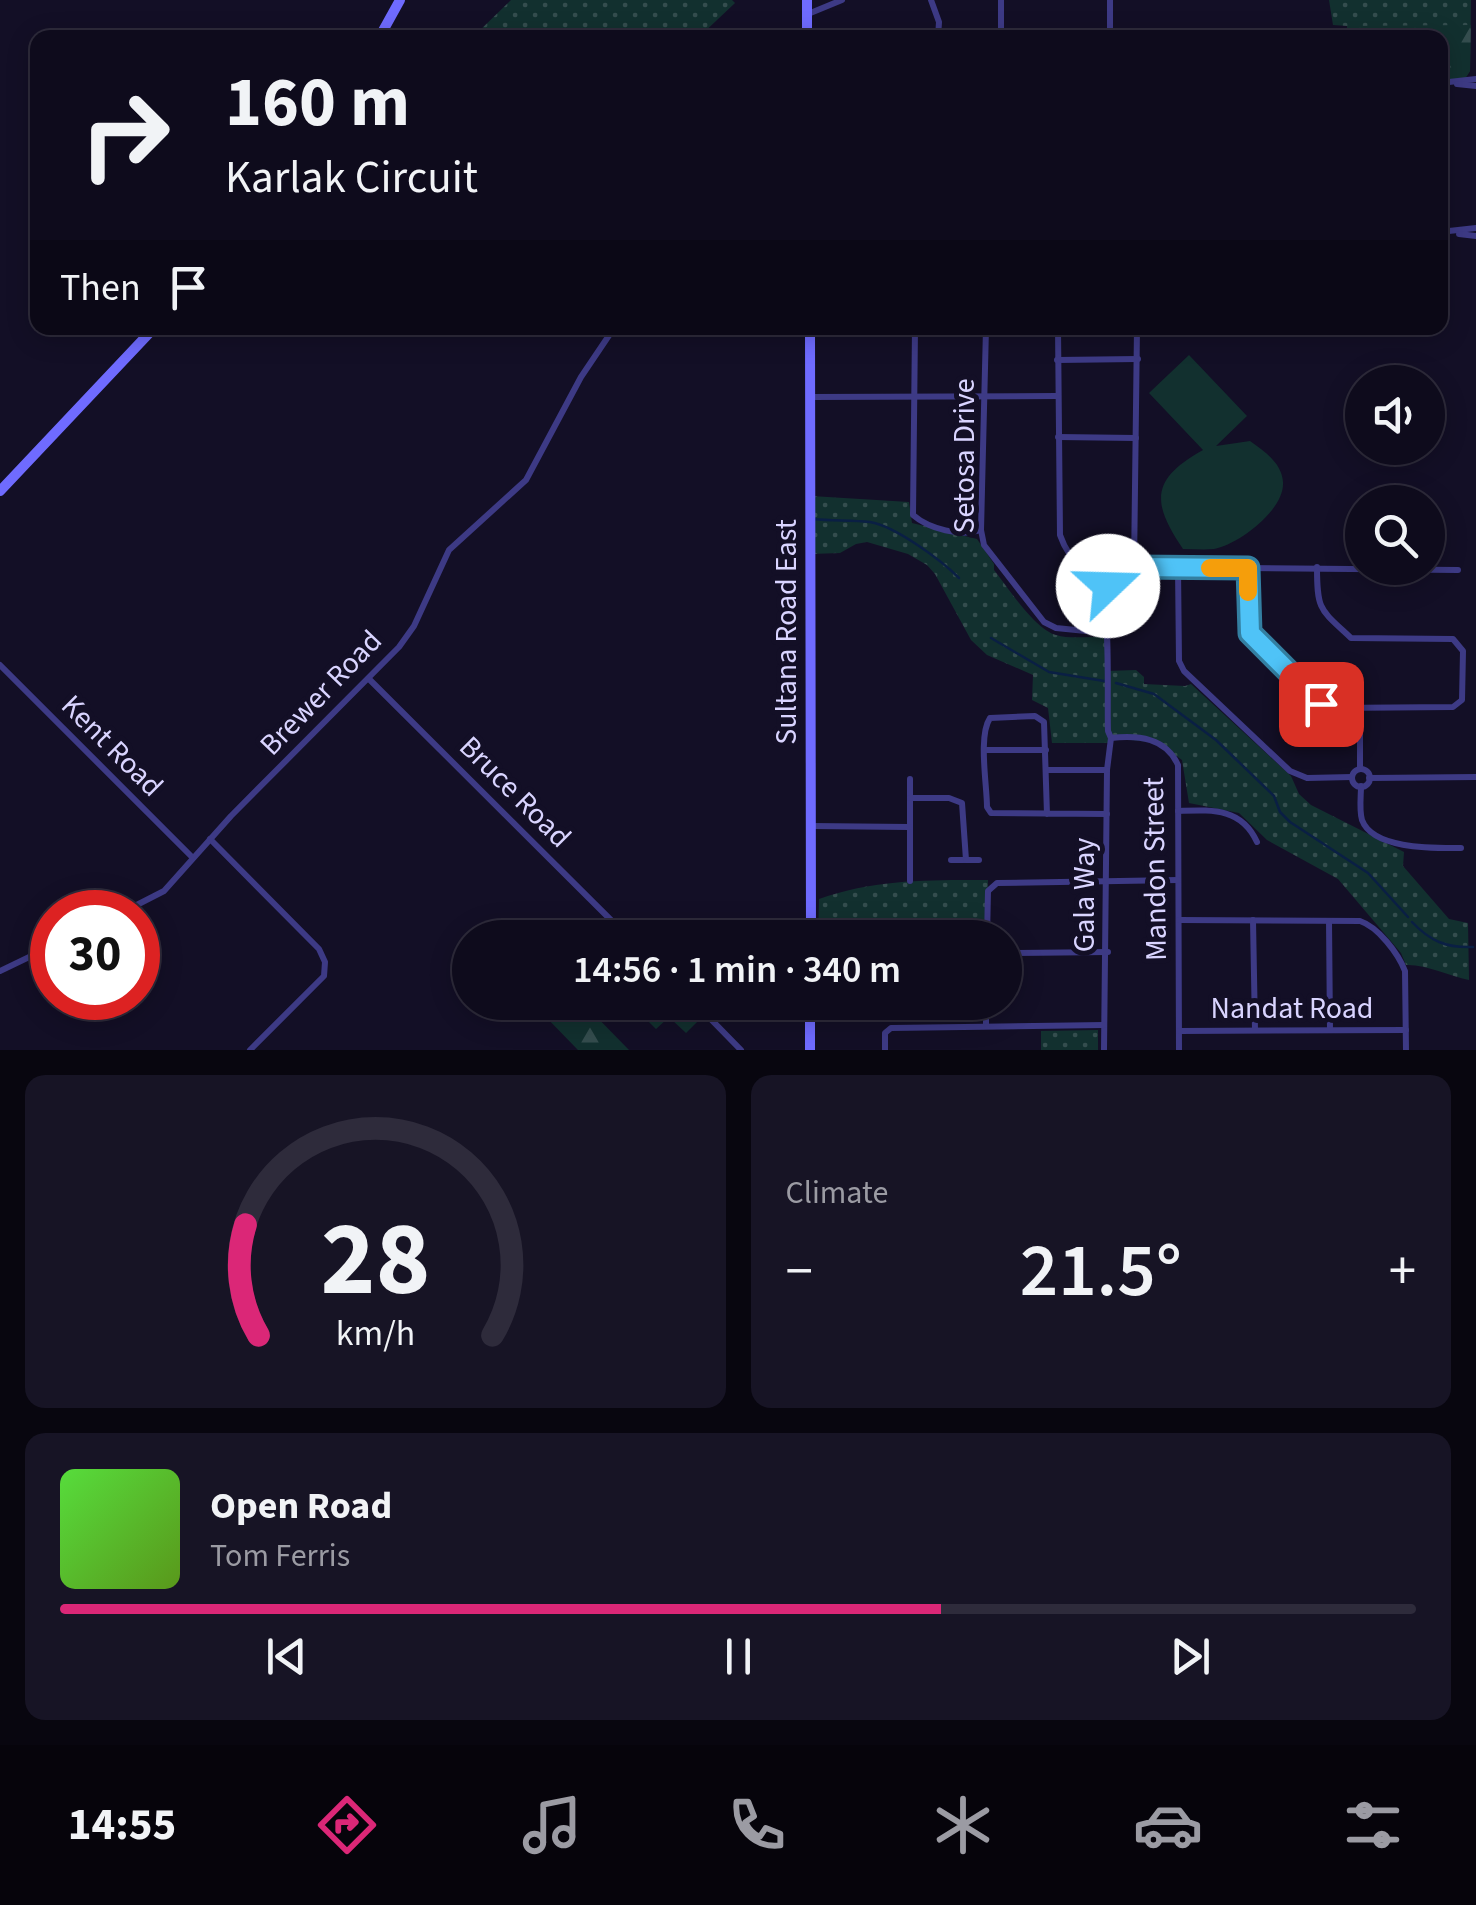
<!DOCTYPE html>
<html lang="en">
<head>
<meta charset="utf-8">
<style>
	:root { --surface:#0e0b1c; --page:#171425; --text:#f1f3f6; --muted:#9b9ba3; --line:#2e2b3b; --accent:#db2777 }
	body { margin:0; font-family:"Source Sans 3",sans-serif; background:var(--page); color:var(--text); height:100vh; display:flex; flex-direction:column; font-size:38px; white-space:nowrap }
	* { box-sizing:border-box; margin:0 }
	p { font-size:32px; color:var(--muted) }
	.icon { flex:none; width:55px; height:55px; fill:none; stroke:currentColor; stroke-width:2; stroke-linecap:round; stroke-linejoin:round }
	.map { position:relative; height:1050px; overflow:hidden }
	.side { display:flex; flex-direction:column; gap:25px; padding:25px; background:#08060f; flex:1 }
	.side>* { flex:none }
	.hud { position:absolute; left:30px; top:30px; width:1418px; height:305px; border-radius:20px; box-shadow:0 5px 25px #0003,0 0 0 2px var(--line); background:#0e0b1c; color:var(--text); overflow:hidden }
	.fabs { position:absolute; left:1345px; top:365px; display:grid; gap:20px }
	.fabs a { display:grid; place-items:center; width:100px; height:100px; border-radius:50%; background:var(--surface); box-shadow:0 5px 25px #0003,0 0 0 2px var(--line); font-size:50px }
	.speed { position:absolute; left:30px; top:890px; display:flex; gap:20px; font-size:50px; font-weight:700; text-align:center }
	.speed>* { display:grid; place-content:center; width:130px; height:130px; border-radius:50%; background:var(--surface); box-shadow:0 5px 25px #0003,0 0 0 2px var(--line); line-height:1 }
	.speed .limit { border:15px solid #d22; background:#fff; color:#111 }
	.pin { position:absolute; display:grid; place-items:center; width:85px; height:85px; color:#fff; margin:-42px; border-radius:20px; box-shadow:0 5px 15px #0006 }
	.me { position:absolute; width:110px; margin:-55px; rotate:69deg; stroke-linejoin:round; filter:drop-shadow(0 0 8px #0008) }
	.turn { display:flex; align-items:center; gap:35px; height:210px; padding:0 30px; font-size:45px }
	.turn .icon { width:130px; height:130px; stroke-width:2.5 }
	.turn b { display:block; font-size:70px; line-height:85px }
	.then { display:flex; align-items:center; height:95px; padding:0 30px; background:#0003; gap:20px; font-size:38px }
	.big { font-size:75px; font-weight:600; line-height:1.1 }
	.side .widget { flex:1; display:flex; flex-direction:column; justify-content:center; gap:15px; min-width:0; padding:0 35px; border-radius:20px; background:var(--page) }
	.side .dial { align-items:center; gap:0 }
	.dial svg { height:260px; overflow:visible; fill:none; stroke:var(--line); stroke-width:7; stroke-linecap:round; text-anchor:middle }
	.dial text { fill:var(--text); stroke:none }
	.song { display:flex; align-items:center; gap:30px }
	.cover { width:120px; height:120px; border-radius:15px; background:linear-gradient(135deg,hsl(110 70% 55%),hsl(90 70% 35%)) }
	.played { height:10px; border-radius:5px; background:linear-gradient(90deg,var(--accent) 65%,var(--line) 65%) }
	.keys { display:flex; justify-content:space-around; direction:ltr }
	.heat { display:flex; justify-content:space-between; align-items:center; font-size:55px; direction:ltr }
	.side .tiles { flex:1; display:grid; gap:25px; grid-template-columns:1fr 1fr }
	.widget:last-child { grid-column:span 2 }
	.trip { position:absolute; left:452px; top:920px; width:570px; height:100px; border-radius:50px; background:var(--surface); box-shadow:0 5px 25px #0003,0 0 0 2px var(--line); font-weight:600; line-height:100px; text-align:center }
	.dock { display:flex; height:160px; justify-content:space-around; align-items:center; background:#06040b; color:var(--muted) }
	.dock .icon { width:70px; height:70px }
	.dock .active { color:var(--accent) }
	.dock b { font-size:45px; color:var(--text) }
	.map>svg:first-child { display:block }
	.green { fill:url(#green-dots) }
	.forest { fill:url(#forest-firs) }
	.pitch { fill:#12302f }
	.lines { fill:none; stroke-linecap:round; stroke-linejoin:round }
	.stream { stroke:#0a1f44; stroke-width:2.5 }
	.street { stroke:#3d3a85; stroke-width:6 }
	.secondary { stroke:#6f6bff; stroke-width:10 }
	.route-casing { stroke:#337fa1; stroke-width:25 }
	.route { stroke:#4fc3f7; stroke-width:18 }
	.slow { stroke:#f59e0b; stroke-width:18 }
	.labels { text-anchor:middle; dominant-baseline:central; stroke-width:10; stroke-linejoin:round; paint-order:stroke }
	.street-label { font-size:30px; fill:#d9d4ff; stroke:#130f26 }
</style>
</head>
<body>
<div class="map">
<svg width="1476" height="1050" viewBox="0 0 1476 1050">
	<defs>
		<pattern id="green-dots" width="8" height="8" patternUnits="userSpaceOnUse" patternTransform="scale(2.5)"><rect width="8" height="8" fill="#12302f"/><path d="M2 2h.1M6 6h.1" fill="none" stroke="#344d4e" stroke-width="1.8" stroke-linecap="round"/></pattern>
		<pattern id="forest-firs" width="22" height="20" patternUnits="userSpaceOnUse" patternTransform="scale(2.5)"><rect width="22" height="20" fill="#12302f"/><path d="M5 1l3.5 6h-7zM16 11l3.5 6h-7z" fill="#344d4e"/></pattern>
	</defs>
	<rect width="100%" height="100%" fill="#130f26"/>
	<g class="green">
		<path d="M511,0H732L735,3L699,37H473Z"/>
		<path d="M1329,0H1471L1470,71L1465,79H1440V38L1347,37V26L1333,25Z"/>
		<path d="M811,496L909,502L912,523L977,539L994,564V570C1008,588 1035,629 1056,635C1073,640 1089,635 1106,638V671L1136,670L1144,677V684L1185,686L1191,684L1291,776L1299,794L1311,805L1404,852L1403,866L1449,919L1468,923L1469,980C1449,976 1425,964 1406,965L1401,953L1338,879L1267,840L1239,813L1189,803L1182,760L1159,743L1112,738L1108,743H1052L1048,708L1032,700L1033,675L987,655L971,640L935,574L927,565L908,554L867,542L856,544L840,553L811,554Z"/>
		<path d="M988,880L987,937L818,938L819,899C876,879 929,880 988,880Z"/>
		<path d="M1098,1030V1050H1041V1031Z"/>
	</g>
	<g class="forest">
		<path d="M1471,25L1470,71L1465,78H1440V38L1347,37V26Z"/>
		<path d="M558,1002L583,1003L629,1050H578L544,1015Z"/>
		<path d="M630,1003H683L700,1019L686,1033L669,1017L656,1029Z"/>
	</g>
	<path class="pitch" d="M1189,355L1247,416L1216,446L1250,441C1264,451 1282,463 1283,482C1285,510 1238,545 1214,549C1204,550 1193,549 1183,549C1151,502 1151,479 1203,450L1149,393Z"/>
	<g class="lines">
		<g class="stream">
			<path d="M813,519C831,521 851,520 870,522C895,526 941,560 959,578"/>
			<path d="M991,638L1049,672L1104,681"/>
			<path d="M1116,683L1154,694L1216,740L1274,796L1280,812L1290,822L1368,873L1408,917"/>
			<path d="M1412,922C1430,941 1446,948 1473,947"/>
		</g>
		<g class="street">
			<path d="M931,0L939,22L938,38"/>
			<path d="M1110,0V38"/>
			<path d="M808,14L842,0"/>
			<path d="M1001,38V0"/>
			<path d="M1440,83L1476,79"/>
			<path d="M1457,84L1476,86"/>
			<path d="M1440,232L1476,228"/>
			<path d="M1459,234L1476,236"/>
			<path d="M915,328L913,515C929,529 961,537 981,530"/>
			<path d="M986,328L981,530L984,545L1044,622L1056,628L1106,633"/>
			<path d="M1058,328L1060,535C1069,562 1092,578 1103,603C1110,619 1107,707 1108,731L1111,738L1107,770L1104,1050"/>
			<path d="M1137,328L1134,567L1458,570"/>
			<path d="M1057,360L1138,359"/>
			<path d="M811,397L1057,396"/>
			<path d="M1058,437L1136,438"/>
			<path d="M1178,568L1179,661L1184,671L1290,771L1307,778L1352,777"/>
			<path d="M1248,568L1250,633L1315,701L1332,708L1453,707L1462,700L1463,651L1453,639L1351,638C1320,609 1317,611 1317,567"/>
			<path d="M1097,593L1134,567"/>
			<path d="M0,665L193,858"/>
			<path d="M369,679L629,938"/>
			<path d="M1360,708V769"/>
			<path d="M1111,738C1139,735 1166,738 1178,765L1179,1050"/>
			<path d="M985,750H1046"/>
			<circle cx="1361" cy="778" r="9"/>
			<path d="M1047,770H1107"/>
			<path d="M1369,778L1476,777"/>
			<path d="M910,779V881"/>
			<path d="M1361,786C1361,796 1359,810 1362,820C1373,850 1436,848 1461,848"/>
			<path d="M910,798H949L962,803L966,860H951"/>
			<path d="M1178,811C1211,810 1241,807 1257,842"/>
			<path d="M1047,814L1044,722L1035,716L990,718C978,736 987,785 987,807L991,813L1107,814"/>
			<path d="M811,826L909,827"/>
			<path d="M210,839L319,949L325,962L324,976L250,1050"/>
			<path d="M966,860H979"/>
			<path d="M123,912L164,891L231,816L399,647L414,626L449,550L526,480L581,377L614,328"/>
			<path d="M1179,920L1360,921C1378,927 1398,953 1405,971L1406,1050"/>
			<path d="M1253,920L1255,1030"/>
			<path d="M1329,921L1330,1030"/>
			<path d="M987,938L988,891L997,883L1178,880"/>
			<path d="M1005,953L1108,952"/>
			<path d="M0,971L52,946"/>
			<path d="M694,1002L741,1050"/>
			<path d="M986,1025V1002"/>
			<path d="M1179,1031L1406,1030"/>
			<path d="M885,1050V1033L891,1028L1104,1025"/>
		</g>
		<g class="secondary">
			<path d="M379,38L400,0"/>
			<path d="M807,38V0"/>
			<path d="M810,328L811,938"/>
			<path d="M0,491L154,328"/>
			<path d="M810,1050V1002"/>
		</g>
	</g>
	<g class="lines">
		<g class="route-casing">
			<path id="route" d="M1108,586L1134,567L1248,568L1250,633L1321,704"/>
		</g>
		<use href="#route" class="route"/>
		<path class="slow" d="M1210,568H1248V592"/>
	</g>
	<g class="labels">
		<g class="street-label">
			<text transform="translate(964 456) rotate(-90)">Setosa Drive</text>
			<text transform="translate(786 632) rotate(-90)">Sultana Road East</text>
			<text transform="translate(321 693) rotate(-46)">Brewer Road</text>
			<text transform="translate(112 746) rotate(45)">Kent Road</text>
			<text transform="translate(515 792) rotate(45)">Bruce Road</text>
			<text transform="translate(1155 869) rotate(-91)">Mandon Street</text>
			<text transform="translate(1084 895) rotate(-90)">Gala Way</text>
			<text x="1292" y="1008">Nandat Road</text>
		</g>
	</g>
</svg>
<div class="fabs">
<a><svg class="icon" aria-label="sound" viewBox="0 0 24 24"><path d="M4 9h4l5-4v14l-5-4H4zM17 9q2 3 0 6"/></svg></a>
<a><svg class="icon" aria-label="search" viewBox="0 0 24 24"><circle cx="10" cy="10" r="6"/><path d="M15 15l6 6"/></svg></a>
</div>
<div class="speed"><div class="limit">30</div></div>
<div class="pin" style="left:1321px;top:704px;background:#d93025"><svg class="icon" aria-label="arrive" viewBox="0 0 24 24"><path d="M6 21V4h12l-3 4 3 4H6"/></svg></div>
<svg class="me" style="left:1108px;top:586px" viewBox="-20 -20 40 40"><circle r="19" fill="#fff"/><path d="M0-13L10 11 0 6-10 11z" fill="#4fc3f7"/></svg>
<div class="trip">14:56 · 1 min · 340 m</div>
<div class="hud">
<div class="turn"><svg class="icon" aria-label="right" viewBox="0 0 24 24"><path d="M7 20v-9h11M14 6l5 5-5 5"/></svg><div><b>160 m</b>Karlak Circuit</div></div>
<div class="then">Then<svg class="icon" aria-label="arrive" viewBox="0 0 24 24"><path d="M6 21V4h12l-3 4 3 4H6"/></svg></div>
</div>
</div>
<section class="side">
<div class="tiles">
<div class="widget dial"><svg viewBox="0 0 100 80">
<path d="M14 69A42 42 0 1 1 86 69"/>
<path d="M14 69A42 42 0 0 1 10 35" stroke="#db2777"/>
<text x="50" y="56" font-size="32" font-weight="700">28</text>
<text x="50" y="72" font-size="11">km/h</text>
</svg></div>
<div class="widget"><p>Climate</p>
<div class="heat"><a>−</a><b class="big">21.5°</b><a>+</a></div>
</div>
<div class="widget">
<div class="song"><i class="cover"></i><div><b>Open Road</b><p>Tom Ferris</p></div></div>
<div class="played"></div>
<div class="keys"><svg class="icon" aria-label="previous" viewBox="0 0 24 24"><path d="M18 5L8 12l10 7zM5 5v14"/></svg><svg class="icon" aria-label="pause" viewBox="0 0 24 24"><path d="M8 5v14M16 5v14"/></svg><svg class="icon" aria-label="next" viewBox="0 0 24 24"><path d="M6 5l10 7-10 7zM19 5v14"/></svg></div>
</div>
</div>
</section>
<nav class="dock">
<b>14:55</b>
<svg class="icon active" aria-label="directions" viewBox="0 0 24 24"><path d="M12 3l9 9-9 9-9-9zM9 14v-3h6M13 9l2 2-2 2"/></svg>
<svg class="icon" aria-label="music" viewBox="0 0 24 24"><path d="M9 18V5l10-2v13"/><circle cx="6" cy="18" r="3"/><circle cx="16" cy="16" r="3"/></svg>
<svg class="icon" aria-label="phone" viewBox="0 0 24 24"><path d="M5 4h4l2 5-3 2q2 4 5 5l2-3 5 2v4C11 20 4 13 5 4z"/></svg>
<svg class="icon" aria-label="climate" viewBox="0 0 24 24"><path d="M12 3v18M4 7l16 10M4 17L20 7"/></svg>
<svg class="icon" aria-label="car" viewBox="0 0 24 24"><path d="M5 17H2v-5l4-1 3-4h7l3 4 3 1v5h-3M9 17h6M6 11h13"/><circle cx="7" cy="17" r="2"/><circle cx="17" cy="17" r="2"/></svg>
<svg class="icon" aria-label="filters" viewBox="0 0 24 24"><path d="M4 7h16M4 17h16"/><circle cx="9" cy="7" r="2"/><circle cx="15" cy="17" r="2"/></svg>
</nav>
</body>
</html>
